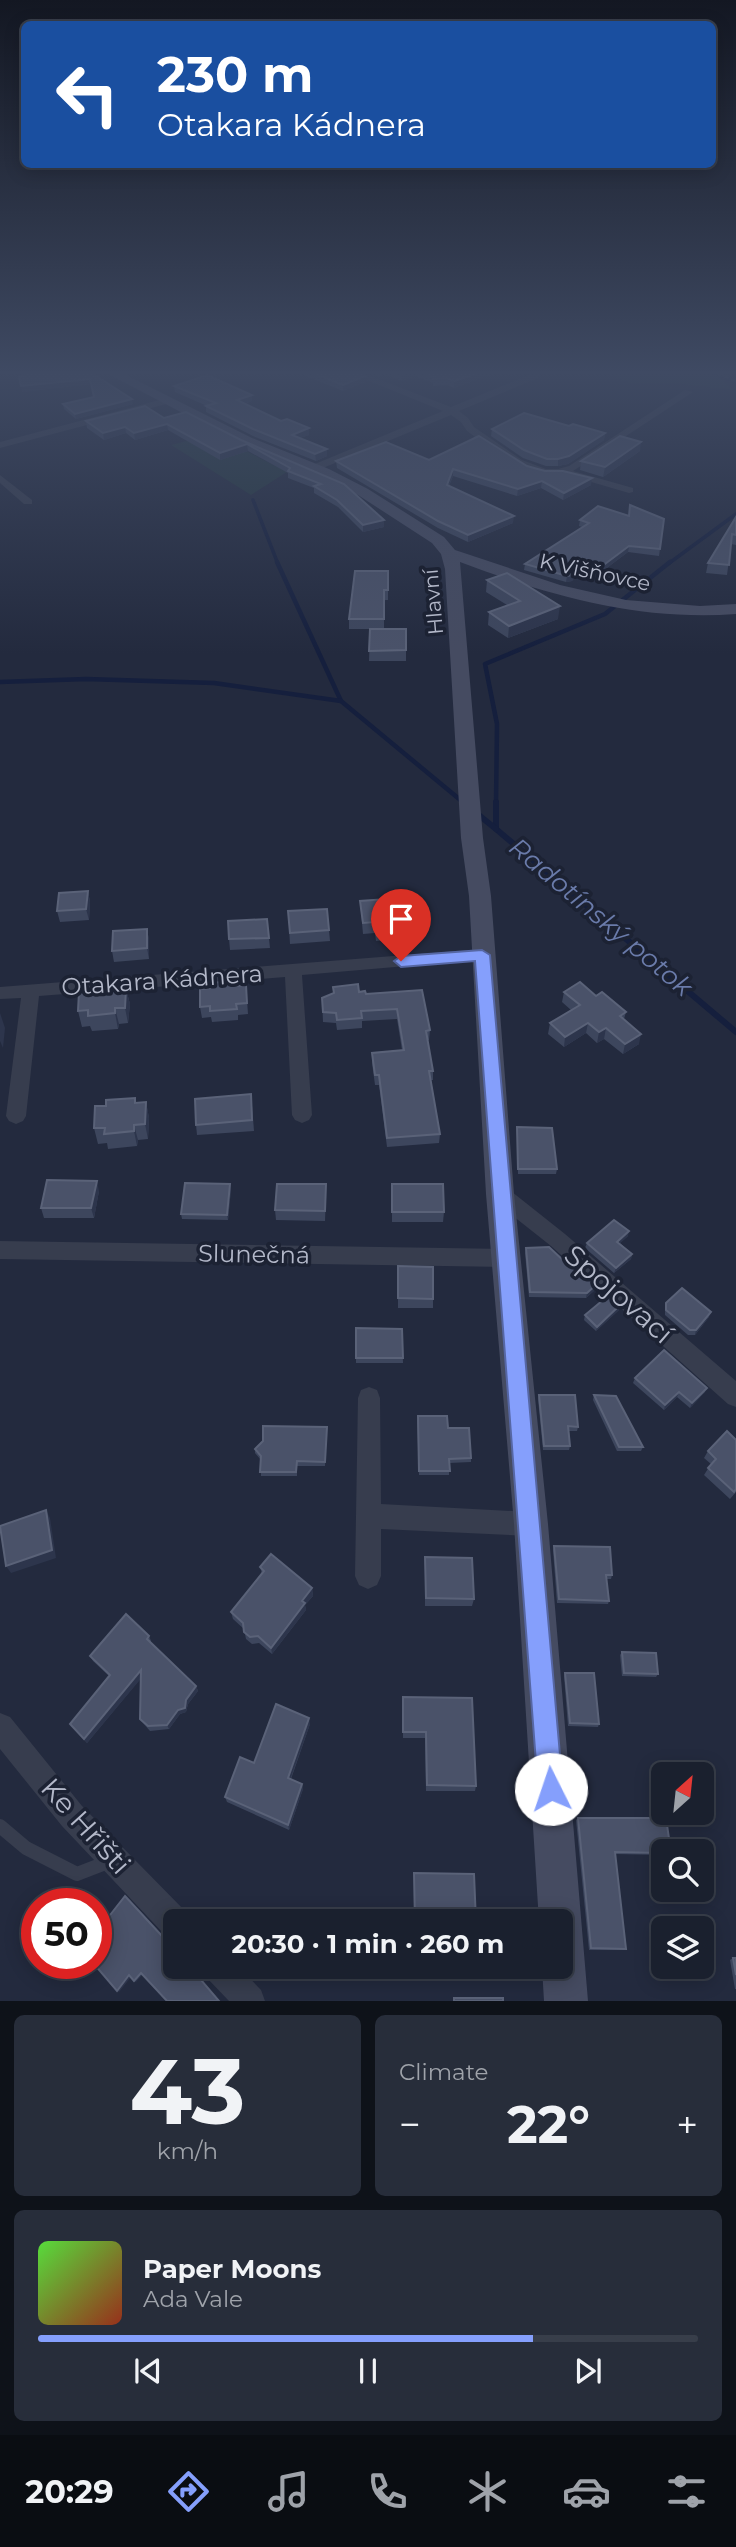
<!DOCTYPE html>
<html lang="en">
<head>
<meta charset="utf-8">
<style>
	:root { --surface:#1a202e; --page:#272d3a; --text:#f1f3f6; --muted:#9fa3aa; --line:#383e4a; --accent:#859ffc }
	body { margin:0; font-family:Montserrat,sans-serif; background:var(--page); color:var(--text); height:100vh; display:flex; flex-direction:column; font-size:26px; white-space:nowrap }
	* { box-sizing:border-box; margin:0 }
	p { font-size:23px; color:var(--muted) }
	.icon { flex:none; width:38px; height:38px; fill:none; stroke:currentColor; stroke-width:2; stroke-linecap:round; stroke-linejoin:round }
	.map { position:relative; height:2001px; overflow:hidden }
	.drawer { display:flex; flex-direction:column; gap:14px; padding:14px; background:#0e1219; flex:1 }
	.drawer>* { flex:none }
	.hud { position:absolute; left:21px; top:21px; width:695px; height:147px; border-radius:10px; box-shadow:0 4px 18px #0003,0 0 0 2px var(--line); background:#1a4fa0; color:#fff; overflow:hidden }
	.needle { width:46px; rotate:27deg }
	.fabs { position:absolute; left:651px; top:1762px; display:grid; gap:14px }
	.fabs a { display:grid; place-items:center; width:63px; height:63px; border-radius:10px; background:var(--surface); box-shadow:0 4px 18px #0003,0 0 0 2px var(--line); font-size:35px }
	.speed { position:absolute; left:21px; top:1888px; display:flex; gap:14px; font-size:35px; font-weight:700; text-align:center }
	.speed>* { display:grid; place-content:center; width:91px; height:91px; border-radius:50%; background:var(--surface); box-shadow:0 4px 18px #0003,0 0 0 2px var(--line); line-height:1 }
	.speed .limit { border:10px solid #d22; background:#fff; color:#111 }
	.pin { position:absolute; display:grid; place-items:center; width:60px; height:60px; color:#fff; margin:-72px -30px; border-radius:50% 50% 50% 0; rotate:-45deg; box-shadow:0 0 7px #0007 }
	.pin .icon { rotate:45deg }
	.me { position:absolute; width:77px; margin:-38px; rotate:356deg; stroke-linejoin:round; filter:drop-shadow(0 0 5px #0008) }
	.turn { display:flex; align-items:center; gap:24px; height:147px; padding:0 21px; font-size:32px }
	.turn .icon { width:91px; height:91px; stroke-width:2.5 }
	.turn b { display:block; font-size:49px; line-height:60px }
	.big { font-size:52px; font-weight:700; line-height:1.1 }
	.drawer .widget { flex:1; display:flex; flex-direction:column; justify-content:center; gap:10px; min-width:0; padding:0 24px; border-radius:10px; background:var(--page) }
	.drawer .dial { align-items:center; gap:0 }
	.dial b { font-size:91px; line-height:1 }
	.song { display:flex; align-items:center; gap:21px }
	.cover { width:84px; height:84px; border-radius:10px; background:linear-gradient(135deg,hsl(110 70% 55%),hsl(10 70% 35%)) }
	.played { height:7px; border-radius:4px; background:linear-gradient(90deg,var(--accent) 75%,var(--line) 75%) }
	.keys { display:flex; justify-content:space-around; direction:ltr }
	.heat { display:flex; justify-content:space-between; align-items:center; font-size:38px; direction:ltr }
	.drawer .tiles { flex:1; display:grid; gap:14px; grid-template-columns:1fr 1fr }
	.widget:last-child { grid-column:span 2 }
	.trip { position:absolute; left:163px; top:1909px; width:410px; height:70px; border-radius:10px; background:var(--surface); box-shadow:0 4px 18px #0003,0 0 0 2px var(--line); font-weight:700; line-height:70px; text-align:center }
	.menu { display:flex; height:112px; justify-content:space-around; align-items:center; background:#0a0d12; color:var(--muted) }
	.menu .icon { width:49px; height:49px }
	.menu .current { color:var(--accent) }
	.menu b { font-size:32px; color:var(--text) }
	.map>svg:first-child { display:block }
	.green { fill:#25383f }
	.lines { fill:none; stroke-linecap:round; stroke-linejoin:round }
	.stream-far2 { stroke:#151f3d; stroke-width:3.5 }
	.stream-far1 { stroke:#151f3d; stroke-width:4.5 }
	.stream { stroke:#151f3d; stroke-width:6 }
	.path { stroke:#3e5157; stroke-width:2; stroke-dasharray:3.5 3.5; stroke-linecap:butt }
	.lane { stroke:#373d4e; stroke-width:14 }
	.street { fill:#373d4e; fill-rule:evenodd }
	.secondary { fill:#454b61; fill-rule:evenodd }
	.wall { fill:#3d465d }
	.shaded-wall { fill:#2d354c }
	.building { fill:#4a5269; stroke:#5a6278; stroke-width:2 }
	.route { fill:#859ffc; stroke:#5667a4; stroke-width:2 }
	.labels { text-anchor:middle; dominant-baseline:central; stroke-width:7; stroke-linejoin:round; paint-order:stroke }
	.far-street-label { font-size:21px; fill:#b3b8c9; stroke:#1c2233 }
	.street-label { font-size:24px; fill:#b3b8c9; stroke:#1c2233 }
	.water-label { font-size:26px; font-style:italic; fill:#6a7baa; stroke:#1c2233 }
	.near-street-label { font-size:28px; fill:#b3b8c9; stroke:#1c2233 }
</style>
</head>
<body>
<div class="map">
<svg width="736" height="2001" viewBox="0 0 736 2001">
	<rect width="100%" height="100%" fill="#232a3e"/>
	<g class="green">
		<path d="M610,374H711L719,377L734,390L673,383H629Z"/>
		<path d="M213,434L287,472L251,495L171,445Z"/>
	</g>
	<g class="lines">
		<g class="stream-far2">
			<path d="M715,374L736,383"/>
			<path d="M253,500L278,564"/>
			<path d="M668,564L736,514"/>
		</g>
		<g class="stream-far1">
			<path d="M277,562L341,701"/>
			<path d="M0,682L86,679L214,683L341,701L464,803"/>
			<path d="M496,804L497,724L485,664L605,614L670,562"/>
		</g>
		<g class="stream">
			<path d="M496,802V829L736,1032"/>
			<path d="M475,812L496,829"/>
		</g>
		<path class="path" d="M718,374L736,381"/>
		<path class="lane" d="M0,1826L26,1848L77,1874L108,1862"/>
		<g class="street">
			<path d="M352,374H365L451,407L531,374H538V378L459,411L468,418L474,427L522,460L546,469H558L569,466L685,390L693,392L573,471L633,488V492L629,493L564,474L545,475L528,471L502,457L467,431L461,422L451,415L318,470H310V466L443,411Z"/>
			<path d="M167,398L172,401L170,403L0,448V442Z"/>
			<path d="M0,475L32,500V504H24L0,483Z"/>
			<path d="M482,949L490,955L488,959L302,975L312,1115L309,1120L302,1123L295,1120L292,1115L285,977L39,996L26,1116L23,1121L16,1124L9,1121L6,1116L21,998L0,999V987Z"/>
			<path d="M500,1186L507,1188L565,1234L736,1381V1407L728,1404L551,1246L493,1200L490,1194L493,1188Z"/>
			<path d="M0,1241L507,1249L514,1252L517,1258L514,1264L507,1267L0,1259Z"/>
			<path d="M369,1387L377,1390L380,1398L381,1504L531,1512L540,1515L543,1524L540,1533L531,1536L381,1529V1576L377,1585L368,1589L359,1585L355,1576L358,1398L361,1390Z"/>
			<path d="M0,1713L10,1717L82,1806L186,1912L189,1922H175V1938L164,1934L62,1826L0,1749Z"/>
			<path d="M203,1967H239L261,1990L265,2001H229L207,1978Z"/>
		</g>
		<path class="secondary" d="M108,374H124L252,438L329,469L368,489L444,537L455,550L560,585L626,600L700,606L736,604V614C639,621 550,596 460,562L483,838L491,896L514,1194L548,1524L588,2001H544L542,1967H560V1922H539L514,1524L486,1194L469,896L461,838L445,569L441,554L432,543L358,495L319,475L242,444Z"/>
	</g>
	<g class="wall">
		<path d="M93,374L133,404L76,419L64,409L63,404L93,397L91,384L22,392Z"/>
		<path d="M301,374H361L365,382L343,391Z"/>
		<path d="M373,374H492L454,388L447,385L433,386V383L415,376L402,381L385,374L379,377Z"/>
		<path d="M174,386L252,395V401L245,404L309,435L300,438L327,449V456L316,461L253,436L206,412V406H207L175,392Z"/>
		<path d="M164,418L241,440L344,484L384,520V527L363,532L338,507L314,493V488L288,478V473L248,451L220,460L168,430L135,440L126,433L104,440L87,428L86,421Z"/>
		<path d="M569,426L605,433L604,440L568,464L558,466H546L523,458L491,436L492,429Z"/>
		<path d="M640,451L603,477L580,470L581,461Z"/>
		<path d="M429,460L527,466L591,485L563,500L541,488L517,496L453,476L449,486L513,523L468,542L438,528L337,468L336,461Z"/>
		<path d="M629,516L664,519L659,556L628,552L592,579L577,574L572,581L566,582L524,570L525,564L582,527L579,526L580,520Z"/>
		<path d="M736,517V545L731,544L727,575L706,573L708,563Z"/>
		<path d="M355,571L388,590V600H384V629L406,650V661H369L370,629H349V619Z"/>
		<path d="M487,580L558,619L508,638L488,625L489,612L507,605L486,592Z"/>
		<path d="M88,891L90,902L89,920L60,922L57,911Z"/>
		<path d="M360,901L395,929V939L376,941L375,933L363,934Z"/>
		<path d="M288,911L329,930L330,941L290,944Z"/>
		<path d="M267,919L270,948L230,950L229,939Z"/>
		<path d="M147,929L149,940V959L114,962L112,951Z"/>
		<path d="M116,985L117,990L126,989L130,1004L128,1023L119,1024L118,1029L92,1031L90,1026L82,1027L78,1011L89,992Z"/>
		<path d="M246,985L248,1014L238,1015V1020L212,1022L211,1017L202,1018L200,1007L236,986Z"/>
		<path d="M333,987L359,992L366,994L422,990L430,1030L429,1040H427L433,1071V1080H431L440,1134L439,1143L387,1147L379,1085H375L372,1063V1053L402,1050L397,1019L362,1021V1028L337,1030L336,1023L323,1022L322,998L333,994Z"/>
		<path d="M564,992L596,996L626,1012L624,1019L639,1044L623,1054L604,1039L597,1043L586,1033L564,1047L548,1034L550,1023L571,1010L562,1002Z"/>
		<path d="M146,1102L149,1118L148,1139L138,1140L137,1146L108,1149L107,1143L98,1144L94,1128L136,1103Z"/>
		<path d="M252,1105L254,1131L197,1135L196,1125Z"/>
		<path d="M517,1127L557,1169L556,1174H518Z"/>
		<path d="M392,1184L444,1212L443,1222H392Z"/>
		<path d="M231,1189L228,1220L182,1219L181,1214Z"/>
		<path d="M99,1191L94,1218H44L41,1208Z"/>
		<path d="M326,1194L325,1221L276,1220L275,1210Z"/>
		<path d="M628,1236L620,1243L632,1254L631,1259L614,1273L585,1248L587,1243Z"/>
		<path d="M526,1248L565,1262L597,1284L596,1289L586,1298L529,1297L525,1253Z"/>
		<path d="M398,1266L433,1299V1308H398Z"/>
		<path d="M666,1303L709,1317L695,1335H688L665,1315V1308Z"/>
		<path d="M619,1310L596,1331L584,1320L585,1315Z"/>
		<path d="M356,1328L402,1329L403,1363H356Z"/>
		<path d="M635,1378L705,1392L690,1408L677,1397L664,1410L633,1383Z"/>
		<path d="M539,1395L578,1427L577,1431H569L570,1446L569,1450H543L538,1399Z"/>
		<path d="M594,1395L643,1447L641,1451H617L593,1400Z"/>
		<path d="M417,1420L448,1428L471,1458V1462L449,1463V1475H419Z"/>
		<path d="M327,1427L325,1466H297V1476H261V1460L255,1453V1449Z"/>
		<path d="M736,1440V1492L730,1499L704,1475L711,1464L704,1458L708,1451Z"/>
		<path d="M554,1546L612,1575L611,1579H606L609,1601L608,1604L557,1603L553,1550Z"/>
		<path d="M425,1557L474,1599L472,1606H425Z"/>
		<path d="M260,1567L312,1588L313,1596L305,1605L306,1610L272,1654L259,1643L252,1644L246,1639L244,1629L233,1619L231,1612L262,1574Z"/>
		<path d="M149,1636L151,1641L150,1642L196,1686L198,1691L188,1704L186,1712L180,1714L169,1729L150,1731L143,1723L140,1719L141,1678L87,1743L70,1724L109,1676L93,1661L90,1656Z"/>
		<path d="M622,1652L658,1674L656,1677L622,1676L620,1655Z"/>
		<path d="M565,1673L599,1724L598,1727L568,1726L564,1676Z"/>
		<path d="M403,1697L476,1786L475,1791H426L425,1738H403Z"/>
		<path d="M310,1724L291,1779L302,1784L303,1789L289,1830L227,1802L225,1797L254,1763Z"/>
		<path d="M578,1818L663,1852V1855L615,1854L626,1949L624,1950H589L576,1820Z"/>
		<path d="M733,1958H736V1989H735L730,1960Z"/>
	</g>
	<g class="shaded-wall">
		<path d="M415,374V376L402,381V375Z"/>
		<path d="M475,374H492L454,388V381Z"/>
		<path d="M365,376V382L343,391V385Z"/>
		<path d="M90,379L91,384L22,392L21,386Z"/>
		<path d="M252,395V401L238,406L237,400Z"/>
		<path d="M132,399L133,404L76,419L75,414Z"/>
		<path d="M167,424L168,430L135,440L134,433Z"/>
		<path d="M125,427L126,433L104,440L103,433Z"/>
		<path d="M309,428V435L292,441V435Z"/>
		<path d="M605,433L604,440L568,464L558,466V459Z"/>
		<path d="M641,442L640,451L603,477L605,467Z"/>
		<path d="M247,444L248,451L220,460V453Z"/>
		<path d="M327,449V456L316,461L315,454Z"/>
		<path d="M453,469V476L446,492L447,485Z"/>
		<path d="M592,478L591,485L563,500L564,493Z"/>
		<path d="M542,481L541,488L517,496L518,489Z"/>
		<path d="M514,516L513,523L468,542V535Z"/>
		<path d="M384,520V527L363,532V525Z"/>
		<path d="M629,546L628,552L592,579L593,573Z"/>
		<path d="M578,568L577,574L572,581L566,582L567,576Z"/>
		<path d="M560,606L558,619L508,638L509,626Z"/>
		<path d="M88,891L90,902L89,920L86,909Z"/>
		<path d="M147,929L149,940V959L147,948Z"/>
		<path d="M126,989L130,1004L128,1023L125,1008Z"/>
		<path d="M115,1008L119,1024L118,1029L115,1013Z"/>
		<path d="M0,1013L5,1028L3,1048L0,1041Z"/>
		<path d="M588,1023L586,1033L564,1047L565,1037Z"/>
		<path d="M606,1028L604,1039L597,1043L599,1032Z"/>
		<path d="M641,1034L639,1044L623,1054L625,1044Z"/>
		<path d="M146,1102L149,1118L148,1139L145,1124Z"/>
		<path d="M134,1125L138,1140L137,1146L134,1131Z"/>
		<path d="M97,1181L99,1191L94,1218L91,1208Z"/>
		<path d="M230,1184L231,1189L228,1220L227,1215Z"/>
		<path d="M629,1231L628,1236L616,1247L617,1242Z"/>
		<path d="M632,1254L631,1259L614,1273L616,1268Z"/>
		<path d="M597,1284L596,1289L586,1298L587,1293Z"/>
		<path d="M620,1305L619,1310L596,1331L597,1327Z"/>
		<path d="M711,1312L709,1317L695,1335L696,1330Z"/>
		<path d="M707,1388L705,1392L690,1408L692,1403Z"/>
		<path d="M679,1392L677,1397L664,1410L665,1405Z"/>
		<path d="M46,1510L50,1518L56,1558L11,1573L6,1566Z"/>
		<path d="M312,1588L313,1596L305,1605L306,1610L272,1654L271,1648L302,1601Z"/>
		<path d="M141,1670L144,1675L87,1743L84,1739Z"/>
		<path d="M196,1686L198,1691L188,1704L186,1712L180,1714L169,1729L167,1725Z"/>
		<path d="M309,1718L310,1724L289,1783L288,1778Z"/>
		<path d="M302,1784L303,1789L289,1830L288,1825Z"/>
		<path d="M141,1973L143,1974L136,1982L134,1981Z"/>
		<path d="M129,1975L131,1977L119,1992L117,1991Z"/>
	</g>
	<g class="building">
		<path d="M29,374H93L132,399L75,414L63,404L94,397L90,379L21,386L19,377Z"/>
		<path d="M316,374H361L365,376L343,385Z"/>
		<path d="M427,374H475L454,381L447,378L433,379V377Z"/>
		<path d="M207,375L252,395L237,400L281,421L287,419L309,428L292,435L327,449L315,454L253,429L206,406L216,403L174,386Z"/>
		<path d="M145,406L164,418L186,412L241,440L344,484L384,520L363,525L337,500L314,486L321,484L288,471L290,468L247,444L220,453L167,424L134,433L125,427L103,433L86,421Z"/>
		<path d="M524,413L569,426L573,424L605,433L569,456L558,459H547L524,450L492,429Z"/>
		<path d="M479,436L527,466L545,471H563L592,478L564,493L542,481L518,489L453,469L447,485L514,516L468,535L438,521L336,461L386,442L429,460Z"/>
		<path d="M620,436L641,442L605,467L581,461Z"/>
		<path d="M630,505L664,519L660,549L629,546L593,573L578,568L572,575L567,576L525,564L589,523L580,520L598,506L629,516Z"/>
		<path d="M736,517V535L732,534L729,565L708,563Z"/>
		<path d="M355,571H388V590H384V619H349Z"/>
		<path d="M507,573L560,606L509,626L489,612L520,601L487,580Z"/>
		<path d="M370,629H406V650L369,651Z"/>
		<path d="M88,891L86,909L57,911L59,893Z"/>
		<path d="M387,899L395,929L377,930L375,922L363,923L360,901Z"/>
		<path d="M327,909L329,930L290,933L288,911Z"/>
		<path d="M267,919L269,938L229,939L228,921Z"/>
		<path d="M147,929V948L112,951L113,931Z"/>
		<path d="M235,981L236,986L246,985L247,1003L236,1004L237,1009L210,1011V1006L200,1007V989L210,988V983Z"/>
		<path d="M580,982L596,996L602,992L626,1012L620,1016L641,1034L625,1044L606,1028L599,1032L588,1023L565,1037L550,1023L580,1005L564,992Z"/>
		<path d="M358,984L359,992L365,991L366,994L422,990L430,1030L426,1031L433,1071H429L440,1134L387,1138L379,1075H375L372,1053L404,1050L397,1009L361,1011L362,1018L337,1020L336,1013L323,1012L322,998L334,993L333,987Z"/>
		<path d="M116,985V990L126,989L125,1008H115V1013L88,1016V1010L78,1011L79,992H89L90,987Z"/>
		<path d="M251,1094L252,1120L196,1125L195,1099Z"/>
		<path d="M135,1098V1103L146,1102L145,1124L134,1125V1131L104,1134L105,1128H94L95,1106H106V1100Z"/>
		<path d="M517,1127L552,1128L557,1169H518Z"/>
		<path d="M47,1180L97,1181L91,1208H41Z"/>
		<path d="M185,1183L230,1184L227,1215L181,1214Z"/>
		<path d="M277,1184H326L325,1211L275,1210Z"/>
		<path d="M392,1184H443L444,1212H392Z"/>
		<path d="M614,1220L629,1231L617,1242L632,1254L616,1268L587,1243Z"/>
		<path d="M549,1247L565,1262L568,1259L597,1284L587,1293L530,1292L526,1248Z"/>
		<path d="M398,1266L433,1267V1299L398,1298Z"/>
		<path d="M682,1288L711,1312L696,1330H690L666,1310V1303Z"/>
		<path d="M609,1295L620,1305L597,1327L585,1315Z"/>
		<path d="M356,1328L402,1329L403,1358H356Z"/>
		<path d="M664,1350L707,1388L692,1403L679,1392L665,1405L635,1378Z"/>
		<path d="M539,1395H575L578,1427L568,1426L570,1446H544Z"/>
		<path d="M594,1395L616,1396L643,1447H619Z"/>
		<path d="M418,1416H447L448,1428H469L471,1458L449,1459L450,1471H419Z"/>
		<path d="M263,1426L327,1427L325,1462L297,1461L296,1472H260L261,1456L255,1449L263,1441Z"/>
		<path d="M727,1431L736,1440V1489L734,1492L708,1468L716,1459L708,1451Z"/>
		<path d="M46,1510L52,1550L6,1566L0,1526Z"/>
		<path d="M554,1546L610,1547L612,1575H606L609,1601L559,1599Z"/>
		<path d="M271,1554L312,1588L302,1601L305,1603L271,1648L258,1636L250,1637L244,1632L243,1623L231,1612L264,1571L260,1567Z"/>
		<path d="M425,1557L472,1558L474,1599L426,1598Z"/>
		<path d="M126,1614L149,1636L147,1639L196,1686L186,1700L185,1708L178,1710L167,1725L148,1726L140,1719L141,1670L84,1739L70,1724L110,1675L90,1656Z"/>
		<path d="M622,1652L656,1653L658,1674L624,1673Z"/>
		<path d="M565,1673H594L599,1724L570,1723Z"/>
		<path d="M403,1697L472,1698L476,1786L427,1785L426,1732H403Z"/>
		<path d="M276,1704L309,1718L288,1778L302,1784L288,1825L225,1797L240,1757L254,1763Z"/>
		<path d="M578,1818H666L671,1852H663V1853L615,1852L626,1949L591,1948Z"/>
		<path d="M414,1873L474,1874L476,1922H415Z"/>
		<path d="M125,1896L175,1950V1967H190L219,2001H167L141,1973L134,1981L129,1975L117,1991L94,1964H96V1933Z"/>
		<path d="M733,1958H736V1975Z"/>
		<rect x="454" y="1998" width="49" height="3"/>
	</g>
	<linearGradient id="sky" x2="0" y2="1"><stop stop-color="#131722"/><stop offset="0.57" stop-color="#3f4a63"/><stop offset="1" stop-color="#3f4a63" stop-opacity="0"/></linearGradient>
	<rect width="736" height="654" fill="url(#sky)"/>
	<path class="route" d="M482,950L490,955L563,1789L560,1798L551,1802L542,1798L538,1789L475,961L401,967L394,961L401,956Z"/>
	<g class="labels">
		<g class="far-street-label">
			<text transform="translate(595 572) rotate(12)">K Višňovce</text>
			<text transform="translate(433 602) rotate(-95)">Hlavní</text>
		</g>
		<g class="street-label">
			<text transform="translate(162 980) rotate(-4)">Otakara Kádnera</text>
			<text transform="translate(254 1254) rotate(1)">Slunečná</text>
		</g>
		<g class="water-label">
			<text transform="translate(601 917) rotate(40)">Radotínský potok</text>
		</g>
		<g class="near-street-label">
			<text transform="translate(619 1294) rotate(41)">Spojovací</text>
			<text transform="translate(86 1826) rotate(48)">Ke Hřišti</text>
		</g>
	</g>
</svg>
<div class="fabs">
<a><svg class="needle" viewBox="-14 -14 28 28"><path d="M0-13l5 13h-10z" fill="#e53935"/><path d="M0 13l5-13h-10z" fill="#9fa3aa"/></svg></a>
<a><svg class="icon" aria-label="search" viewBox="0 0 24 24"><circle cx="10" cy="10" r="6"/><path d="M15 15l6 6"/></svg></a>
<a><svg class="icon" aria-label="layers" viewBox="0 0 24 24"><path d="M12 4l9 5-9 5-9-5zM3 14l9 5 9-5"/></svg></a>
</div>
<div class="speed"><div class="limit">50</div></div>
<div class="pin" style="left:401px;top:961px;background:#d93025"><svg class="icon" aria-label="arrive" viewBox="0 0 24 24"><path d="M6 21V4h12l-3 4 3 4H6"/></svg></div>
<svg class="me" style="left:551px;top:1789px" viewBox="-20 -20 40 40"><circle r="19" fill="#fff"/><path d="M0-13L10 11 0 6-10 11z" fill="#859ffc"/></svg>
<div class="trip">20:30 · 1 min · 260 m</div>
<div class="hud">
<div class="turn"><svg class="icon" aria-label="left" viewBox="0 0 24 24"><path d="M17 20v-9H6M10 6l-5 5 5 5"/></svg><div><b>230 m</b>Otakara Kádnera</div></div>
</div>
</div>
<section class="drawer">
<div class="tiles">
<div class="widget dial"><b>43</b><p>km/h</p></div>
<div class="widget"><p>Climate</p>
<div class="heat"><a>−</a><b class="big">22°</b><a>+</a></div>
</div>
<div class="widget">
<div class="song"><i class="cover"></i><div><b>Paper Moons</b><p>Ada Vale</p></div></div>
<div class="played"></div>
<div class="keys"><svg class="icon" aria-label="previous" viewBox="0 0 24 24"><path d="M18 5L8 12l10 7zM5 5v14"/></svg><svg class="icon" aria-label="pause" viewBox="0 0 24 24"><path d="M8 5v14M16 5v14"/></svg><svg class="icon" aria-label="next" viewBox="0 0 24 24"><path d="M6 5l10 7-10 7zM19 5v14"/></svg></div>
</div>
</div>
</section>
<nav class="menu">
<b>20:29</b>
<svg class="icon current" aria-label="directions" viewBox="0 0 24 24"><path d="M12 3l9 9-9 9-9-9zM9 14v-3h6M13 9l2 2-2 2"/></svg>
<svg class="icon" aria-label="music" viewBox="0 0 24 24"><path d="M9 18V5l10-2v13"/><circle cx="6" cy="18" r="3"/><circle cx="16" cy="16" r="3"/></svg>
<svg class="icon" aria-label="phone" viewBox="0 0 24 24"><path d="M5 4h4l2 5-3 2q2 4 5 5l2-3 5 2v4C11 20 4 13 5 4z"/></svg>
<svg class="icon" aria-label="climate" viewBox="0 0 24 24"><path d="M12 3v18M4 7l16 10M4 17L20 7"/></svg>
<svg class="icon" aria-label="car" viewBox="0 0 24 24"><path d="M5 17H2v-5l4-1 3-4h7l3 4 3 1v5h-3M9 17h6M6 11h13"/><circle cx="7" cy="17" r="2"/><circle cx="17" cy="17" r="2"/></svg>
<svg class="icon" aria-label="filters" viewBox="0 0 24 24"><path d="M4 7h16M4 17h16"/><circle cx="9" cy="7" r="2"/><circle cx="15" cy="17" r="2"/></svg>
</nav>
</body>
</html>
